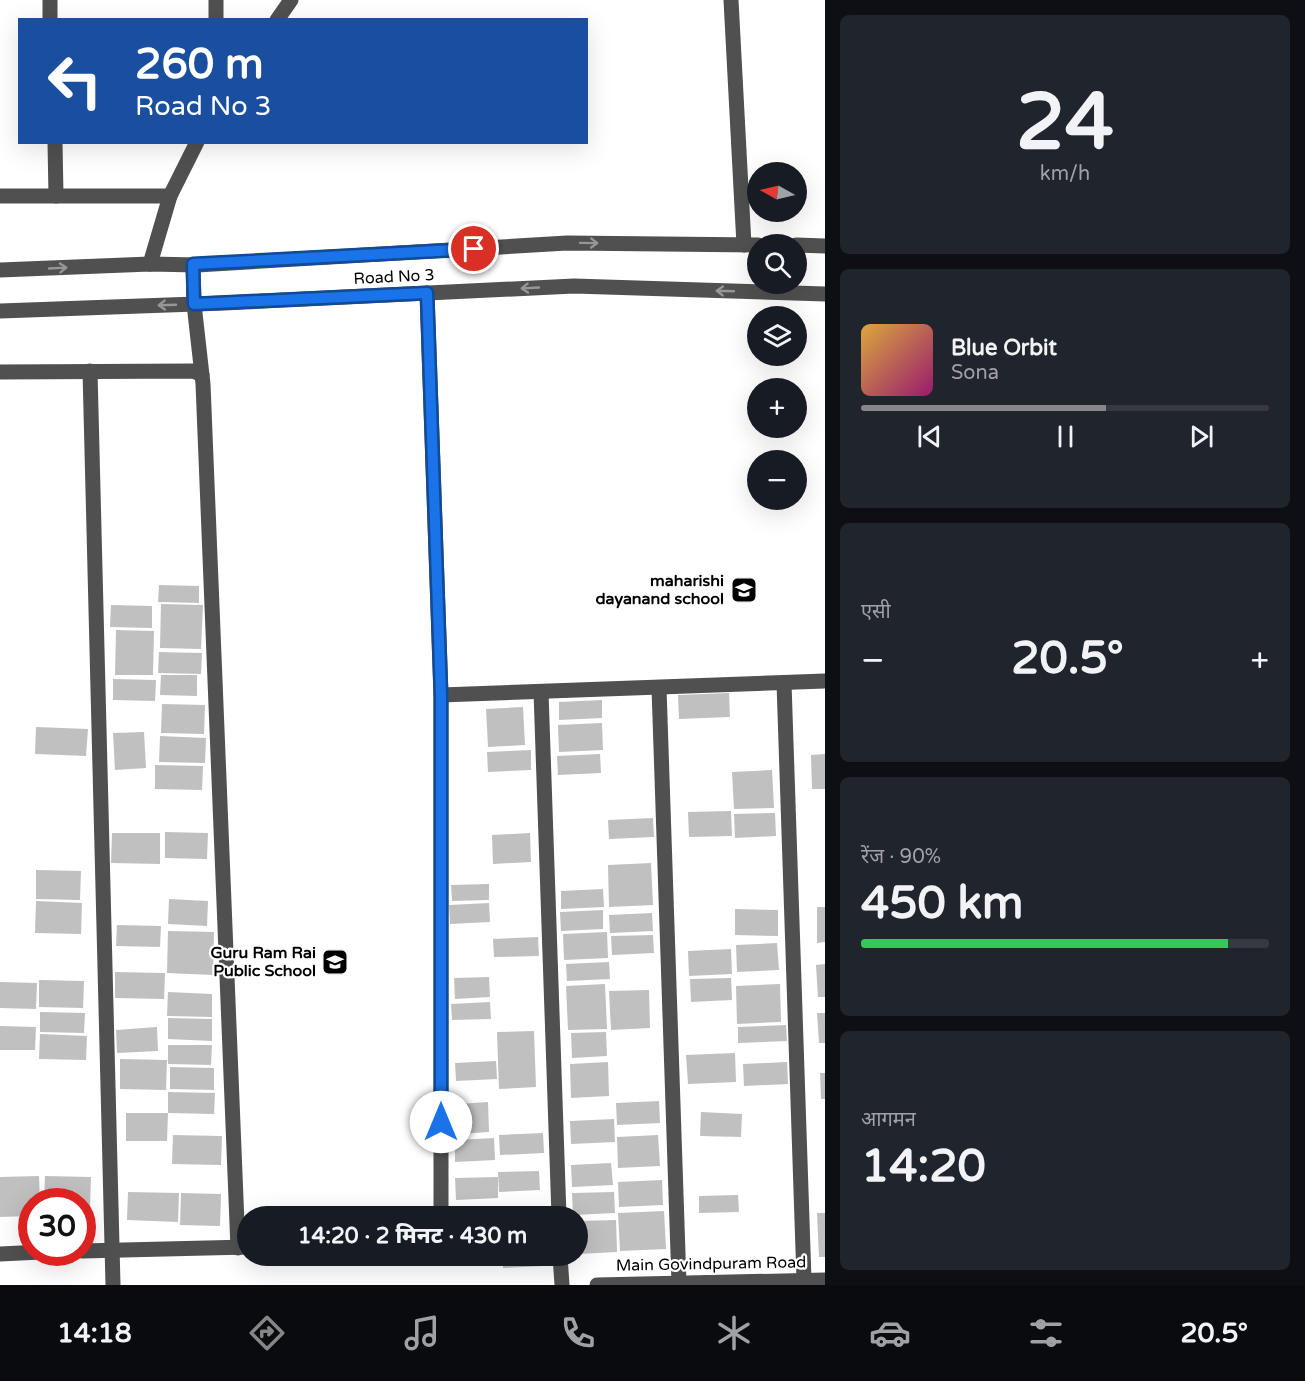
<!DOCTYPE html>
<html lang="hi">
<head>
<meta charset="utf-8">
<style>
	:root { --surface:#171b24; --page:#20242c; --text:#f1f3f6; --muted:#9ea1a6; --line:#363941; --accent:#858687 }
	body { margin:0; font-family:"Varela Round","Noto Sans Devanagari",sans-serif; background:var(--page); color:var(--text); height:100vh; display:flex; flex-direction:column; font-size:22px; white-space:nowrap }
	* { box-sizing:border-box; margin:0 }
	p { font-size:20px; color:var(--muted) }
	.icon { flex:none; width:33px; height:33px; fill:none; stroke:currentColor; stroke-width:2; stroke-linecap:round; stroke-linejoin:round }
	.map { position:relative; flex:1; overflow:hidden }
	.side { display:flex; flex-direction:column; gap:15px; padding:15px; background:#0d0f14; width:480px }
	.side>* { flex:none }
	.top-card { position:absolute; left:18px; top:18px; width:570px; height:126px; border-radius:0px; box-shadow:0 6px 24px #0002; background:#1a4fa0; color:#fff; overflow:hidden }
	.needle { width:39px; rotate:278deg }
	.controls { position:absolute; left:747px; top:162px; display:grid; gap:12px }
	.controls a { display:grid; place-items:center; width:60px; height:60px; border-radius:50%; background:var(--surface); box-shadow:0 6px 24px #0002; font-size:30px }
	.speed { position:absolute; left:18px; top:1188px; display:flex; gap:12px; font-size:30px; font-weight:700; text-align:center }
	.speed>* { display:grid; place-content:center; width:78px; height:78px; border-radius:50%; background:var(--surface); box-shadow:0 6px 24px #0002; line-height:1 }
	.speed .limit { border:9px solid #d22; background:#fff; color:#111 }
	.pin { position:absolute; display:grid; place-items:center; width:51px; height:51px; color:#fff; margin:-26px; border:3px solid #fff; border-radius:50%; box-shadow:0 2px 6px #0007 }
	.me { position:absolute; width:66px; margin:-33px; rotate:0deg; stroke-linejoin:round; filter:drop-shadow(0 0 4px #0008) }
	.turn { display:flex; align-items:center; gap:21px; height:126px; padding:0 18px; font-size:27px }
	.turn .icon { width:78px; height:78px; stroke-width:2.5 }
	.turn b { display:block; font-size:42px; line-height:51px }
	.big { font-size:45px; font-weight:800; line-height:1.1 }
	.side .card { flex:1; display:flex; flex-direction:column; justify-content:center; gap:9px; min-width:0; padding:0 21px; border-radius:9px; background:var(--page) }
	.side .dial { align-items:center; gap:0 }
	.dial b { font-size:78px; line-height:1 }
	.song { display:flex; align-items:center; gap:18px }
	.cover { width:72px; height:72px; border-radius:9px; background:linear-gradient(135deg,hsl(40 70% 55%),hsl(320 70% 35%)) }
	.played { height:6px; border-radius:3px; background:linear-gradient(90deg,var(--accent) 60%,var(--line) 60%) }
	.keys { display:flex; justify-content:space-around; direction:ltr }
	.heat { display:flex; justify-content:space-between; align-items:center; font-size:33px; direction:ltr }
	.charge { height:9px; border-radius:4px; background:linear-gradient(90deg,#34c759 90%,var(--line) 0) }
	.trip { position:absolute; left:237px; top:1206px; width:351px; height:60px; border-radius:30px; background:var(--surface); box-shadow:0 6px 24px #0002; font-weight:800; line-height:60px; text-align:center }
	.dock { display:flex; height:96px; justify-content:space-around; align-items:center; background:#090b0e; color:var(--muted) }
	.dock .icon { width:42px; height:42px }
	.dock .current { color:var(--accent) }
	.dock b { font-size:27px; color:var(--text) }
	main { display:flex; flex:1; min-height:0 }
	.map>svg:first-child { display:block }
	.building { fill:#c0c0c0 }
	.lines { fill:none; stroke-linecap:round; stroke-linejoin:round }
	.minor { stroke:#505050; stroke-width:15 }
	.oneway { stroke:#969696 }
	.route-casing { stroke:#114b97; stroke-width:15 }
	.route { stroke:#1a73e8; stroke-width:10 }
	.labels { text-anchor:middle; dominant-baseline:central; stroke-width:4.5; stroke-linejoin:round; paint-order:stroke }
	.street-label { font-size:16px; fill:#000; stroke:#fff }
	.poi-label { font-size:16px; font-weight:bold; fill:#000; stroke:#fff; text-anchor:end }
</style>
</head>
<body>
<main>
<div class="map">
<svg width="825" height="1285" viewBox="0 0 825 1285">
	<rect width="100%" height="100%" fill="#fff"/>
	<g class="building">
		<path d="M159,585L199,586V603L158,602Z"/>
		<path d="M161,604L203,605L201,649L160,648Z"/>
		<path d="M111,605L152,606V628L110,627Z"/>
		<path d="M116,630L154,631L153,675H115Z"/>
		<path d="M159,652L202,653L201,674L158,673Z"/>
		<path d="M161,675H197V696L160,695Z"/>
		<path d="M113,679L156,680L155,701L113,700Z"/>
		<path d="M729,693L730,717L679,719L678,695Z"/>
		<path d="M602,700V718L559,720V702Z"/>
		<path d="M162,704L205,705L204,734L161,733Z"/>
		<path d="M523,707L525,745L488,747L486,709Z"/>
		<path d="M602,723L603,750L559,752L558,725Z"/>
		<path d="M36,727L88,729L86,756L35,754Z"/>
		<path d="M144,732L146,768L115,770L113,733Z"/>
		<path d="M160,736L206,738L205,763L159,762Z"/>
		<path d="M531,750V770L488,772L487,752Z"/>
		<path d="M600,754L601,773L558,775L557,756Z"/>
		<path d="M825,754V789H812L811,755Z"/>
		<path d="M155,765L203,766L202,790L155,789Z"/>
		<path d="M772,770L774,808L734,809L732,772Z"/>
		<path d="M731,811L732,836L689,837L688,812Z"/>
		<path d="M775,813L776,836L735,838L734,814Z"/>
		<path d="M653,818L654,837L609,839L608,820Z"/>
		<path d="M165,832L208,833L207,859L165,858Z"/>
		<path d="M112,833H160V864L111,863Z"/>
		<path d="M530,833L531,862L493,864L492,835Z"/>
		<path d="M651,863L653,905L609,907L608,865Z"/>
		<path d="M36,870L81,871L80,900L36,899Z"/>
		<path d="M489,884V900L452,901L451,885Z"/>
		<path d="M603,889L604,907L561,909V891Z"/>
		<path d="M169,899L208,901L207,926L168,924Z"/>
		<path d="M36,901L82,903L81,934L35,933Z"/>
		<path d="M489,903L490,922L450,924L449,905Z"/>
		<path d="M817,907H825V942L817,943Z"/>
		<path d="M735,909L778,910V936L735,935Z"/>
		<path d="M603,910V929L561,931L560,912Z"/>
		<path d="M652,913L653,931L610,933L609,915Z"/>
		<path d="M117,925L161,926L160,947L116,946Z"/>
		<path d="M168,931L214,932L213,975L167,973Z"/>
		<path d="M607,932L608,958L564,960L563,934Z"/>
		<path d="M653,935L654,953L612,955L611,936Z"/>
		<path d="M538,937L539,956L494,957L493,939Z"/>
		<path d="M777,943L779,970L737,972L736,945Z"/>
		<path d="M731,949L732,974L689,976L688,951Z"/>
		<path d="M609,962L610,979L567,981L566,964Z"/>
		<path d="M825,964V997H818L816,965Z"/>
		<path d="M115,972L165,973L164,999L115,998Z"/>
		<path d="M489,977L490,997L455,999L454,978Z"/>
		<path d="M731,978L732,1000L691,1002L690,979Z"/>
		<path d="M39,980L84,981L83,1008L39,1007Z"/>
		<path d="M0,982L37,983L36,1009L0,1008Z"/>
		<path d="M605,984L607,1029L568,1030L566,986Z"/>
		<path d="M780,984L781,1022L737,1024L736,986Z"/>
		<path d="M649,990L650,1028L611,1030L609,991Z"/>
		<path d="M168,992L212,994V1017L167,1016Z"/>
		<path d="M490,1002L491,1019L452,1020L451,1004Z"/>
		<path d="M40,1012L85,1013L84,1033L40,1032Z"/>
		<path d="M817,1013H825V1043H819Z"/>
		<path d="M168,1018L212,1019V1041L168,1039Z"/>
		<path d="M786,1025L787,1041L738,1043V1027Z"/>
		<path d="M0,1026L36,1027L35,1050H0Z"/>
		<path d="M157,1027L158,1051L117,1053L116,1030Z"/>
		<path d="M534,1031L536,1087L499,1089L497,1032Z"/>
		<path d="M606,1032L607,1056L572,1058L571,1033Z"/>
		<path d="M40,1034L87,1036L86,1060L39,1059Z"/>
		<path d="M168,1045H212L211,1065L168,1064Z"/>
		<path d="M735,1053L736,1082L688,1084L686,1055Z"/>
		<path d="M120,1059L167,1060L166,1090L120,1089Z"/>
		<path d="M496,1061L497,1079L456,1081L455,1063Z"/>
		<path d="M608,1062L609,1096L571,1098L570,1064Z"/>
		<path d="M787,1062L788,1084L744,1086L743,1064Z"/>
		<path d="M170,1067L214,1068V1090L170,1089Z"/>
		<path d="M820,1073H825V1099H821Z"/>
		<path d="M168,1092L215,1093L214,1114L168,1113Z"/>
		<path d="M659,1101L660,1123L617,1125L616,1103Z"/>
		<path d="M488,1102L489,1132L458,1134L457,1104Z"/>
		<path d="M701,1112L742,1114L741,1137L700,1136Z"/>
		<path d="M126,1113H168L167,1141H126Z"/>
		<path d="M614,1119L615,1142L571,1144L570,1121Z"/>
		<path d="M543,1133L544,1153L500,1155L499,1135Z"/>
		<path d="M173,1135L222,1136L221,1165L172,1164Z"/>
		<path d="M658,1135L660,1166L618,1168L617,1137Z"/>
		<path d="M494,1138L495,1160L455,1162V1140Z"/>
		<path d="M611,1163L613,1185L572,1187L571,1165Z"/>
		<path d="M539,1171L540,1190L499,1192L498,1172Z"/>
		<path d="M39,1176L40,1202H32V1216L0,1217V1177Z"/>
		<path d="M45,1176L91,1177L89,1239L82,1238V1202H44Z"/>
		<path d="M498,1177V1198L456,1200L455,1178Z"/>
		<path d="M662,1180L663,1205L619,1207L618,1182Z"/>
		<path d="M128,1192L179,1193L178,1222L127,1220Z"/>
		<path d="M614,1192L615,1213L573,1215L572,1193Z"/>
		<path d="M181,1193L221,1194L220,1226L180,1225Z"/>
		<path d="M738,1195L739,1212L699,1213V1196Z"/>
		<path d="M500,1210V1216H460V1212Z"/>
		<path d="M664,1211L666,1249L620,1251L618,1213Z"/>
		<path d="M542,1212V1216H501V1213Z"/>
		<path d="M817,1213H825V1257H819Z"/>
		<path d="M616,1220L617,1252L578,1254V1221Z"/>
		<path d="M462,1256H494V1257L462,1259Z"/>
		<path d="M503,1256H543L544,1266L503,1268Z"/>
	</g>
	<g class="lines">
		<g class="minor">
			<path d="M50,0V20"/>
			<path d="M216,0V20"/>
			<path d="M731,0L744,245"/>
			<path d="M277,20L291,0"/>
			<path d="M55,142L56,196"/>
			<path d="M0,196H170"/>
			<path d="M796,245L825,246"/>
			<path d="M150,264L170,196L197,142"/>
			<path d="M193,265L194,304L203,384L238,1248"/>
			<path d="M0,270L150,264L197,265L567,243L758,245"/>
			<path d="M427,293L441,695"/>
			<path d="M0,311L224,303L574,286L825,294"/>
			<path d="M90,371L113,1285"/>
			<path d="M0,372L193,371L202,375"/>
			<path d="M784,683L804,1280"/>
			<path d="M659,688L679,1283"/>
			<path d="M541,692L559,1216"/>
			<path d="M441,1216V695L825,681"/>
			<path d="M82,1251L248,1247"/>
			<path d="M0,1254L41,1252"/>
			<path d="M560,1256L562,1285"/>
			<path d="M597,1285L825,1280"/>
		</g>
	</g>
	<defs><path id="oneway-shaft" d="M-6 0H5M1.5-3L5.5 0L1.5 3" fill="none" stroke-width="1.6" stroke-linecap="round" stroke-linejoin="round" transform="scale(1.5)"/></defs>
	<g class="oneway">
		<use href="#oneway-shaft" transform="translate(589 243) rotate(1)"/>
		<use href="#oneway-shaft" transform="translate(58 268) rotate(-3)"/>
		<use href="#oneway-shaft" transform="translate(530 288) rotate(177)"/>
		<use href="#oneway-shaft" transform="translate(725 291) rotate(-178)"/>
		<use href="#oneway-shaft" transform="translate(167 305) rotate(178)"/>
	</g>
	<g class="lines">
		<g class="route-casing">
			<path id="route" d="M441,1122V695L427,293L194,304L193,264L474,249"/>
		</g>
		<use href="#route" class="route"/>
	</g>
	<defs>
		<g id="school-square" transform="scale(1.35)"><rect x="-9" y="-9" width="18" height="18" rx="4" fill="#000" stroke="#fff"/><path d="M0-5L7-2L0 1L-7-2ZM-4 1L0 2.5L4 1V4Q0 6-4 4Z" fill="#fff"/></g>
	</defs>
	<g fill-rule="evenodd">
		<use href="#school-square" x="744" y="590"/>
		<use href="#school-square" x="335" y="962"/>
	</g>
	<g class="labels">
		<g class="street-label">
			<text transform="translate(394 277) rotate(-3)">Road No 3</text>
			<text transform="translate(711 1264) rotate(-1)">Main Govindpuram Road</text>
		</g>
		<g class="poi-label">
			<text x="724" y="581">maharishi<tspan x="724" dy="18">dayanand school</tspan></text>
			<text x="316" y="953">Guru Ram Rai<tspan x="316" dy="18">Public School</tspan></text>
		</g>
	</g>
</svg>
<div class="controls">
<a><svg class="needle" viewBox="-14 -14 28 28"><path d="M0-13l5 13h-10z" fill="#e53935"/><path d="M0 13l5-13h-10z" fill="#9ea1a6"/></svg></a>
<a><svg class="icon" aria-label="search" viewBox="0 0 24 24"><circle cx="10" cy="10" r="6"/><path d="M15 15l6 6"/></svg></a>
<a><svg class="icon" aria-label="layers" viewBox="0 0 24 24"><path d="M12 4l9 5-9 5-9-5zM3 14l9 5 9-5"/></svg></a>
<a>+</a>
<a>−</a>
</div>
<div class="speed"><div class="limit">30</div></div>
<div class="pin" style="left:474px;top:249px;background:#d93025"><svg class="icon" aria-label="arrive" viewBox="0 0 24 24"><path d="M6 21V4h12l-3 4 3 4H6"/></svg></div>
<svg class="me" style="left:441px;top:1122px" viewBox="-20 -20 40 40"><circle r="19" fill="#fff"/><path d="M0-13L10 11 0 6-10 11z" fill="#1a73e8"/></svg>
<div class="trip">14:20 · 2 मिनट · 430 m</div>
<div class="top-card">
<div class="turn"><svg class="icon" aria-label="left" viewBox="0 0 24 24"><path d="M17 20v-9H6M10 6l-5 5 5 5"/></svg><div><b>260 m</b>Road No 3</div></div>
</div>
</div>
<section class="side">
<div class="card dial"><b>24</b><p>km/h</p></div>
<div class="card">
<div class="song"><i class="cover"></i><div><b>Blue Orbit</b><p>Sona</p></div></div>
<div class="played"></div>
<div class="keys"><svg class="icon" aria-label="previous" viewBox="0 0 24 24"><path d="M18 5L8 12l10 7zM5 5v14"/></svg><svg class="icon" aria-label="pause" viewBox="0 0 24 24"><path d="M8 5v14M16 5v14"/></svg><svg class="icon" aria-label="next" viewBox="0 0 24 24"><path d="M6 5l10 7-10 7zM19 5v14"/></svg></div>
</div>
<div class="card"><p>एसी</p>
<div class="heat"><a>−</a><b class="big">20.5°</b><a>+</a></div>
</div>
<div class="card"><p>रेंज · 90%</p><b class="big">450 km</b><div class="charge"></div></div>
<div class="card"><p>आगमन</p><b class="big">14:20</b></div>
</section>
</main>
<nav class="dock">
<b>14:18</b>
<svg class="icon current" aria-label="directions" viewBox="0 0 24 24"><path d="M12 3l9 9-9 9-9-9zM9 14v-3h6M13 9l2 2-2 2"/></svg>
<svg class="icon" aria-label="music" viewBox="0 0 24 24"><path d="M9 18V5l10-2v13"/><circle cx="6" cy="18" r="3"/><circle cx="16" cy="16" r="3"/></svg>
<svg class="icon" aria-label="phone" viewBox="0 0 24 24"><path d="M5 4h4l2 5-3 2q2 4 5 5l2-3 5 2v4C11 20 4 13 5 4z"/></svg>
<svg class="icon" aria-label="climate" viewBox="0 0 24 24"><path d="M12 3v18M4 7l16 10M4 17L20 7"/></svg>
<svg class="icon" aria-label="car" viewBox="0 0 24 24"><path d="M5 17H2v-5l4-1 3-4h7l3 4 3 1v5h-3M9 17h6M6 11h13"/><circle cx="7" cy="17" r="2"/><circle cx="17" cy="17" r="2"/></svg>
<svg class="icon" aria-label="filters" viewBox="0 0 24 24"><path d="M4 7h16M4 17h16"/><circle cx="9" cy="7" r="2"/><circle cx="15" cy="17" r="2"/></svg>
<b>20.5°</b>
</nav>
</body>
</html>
